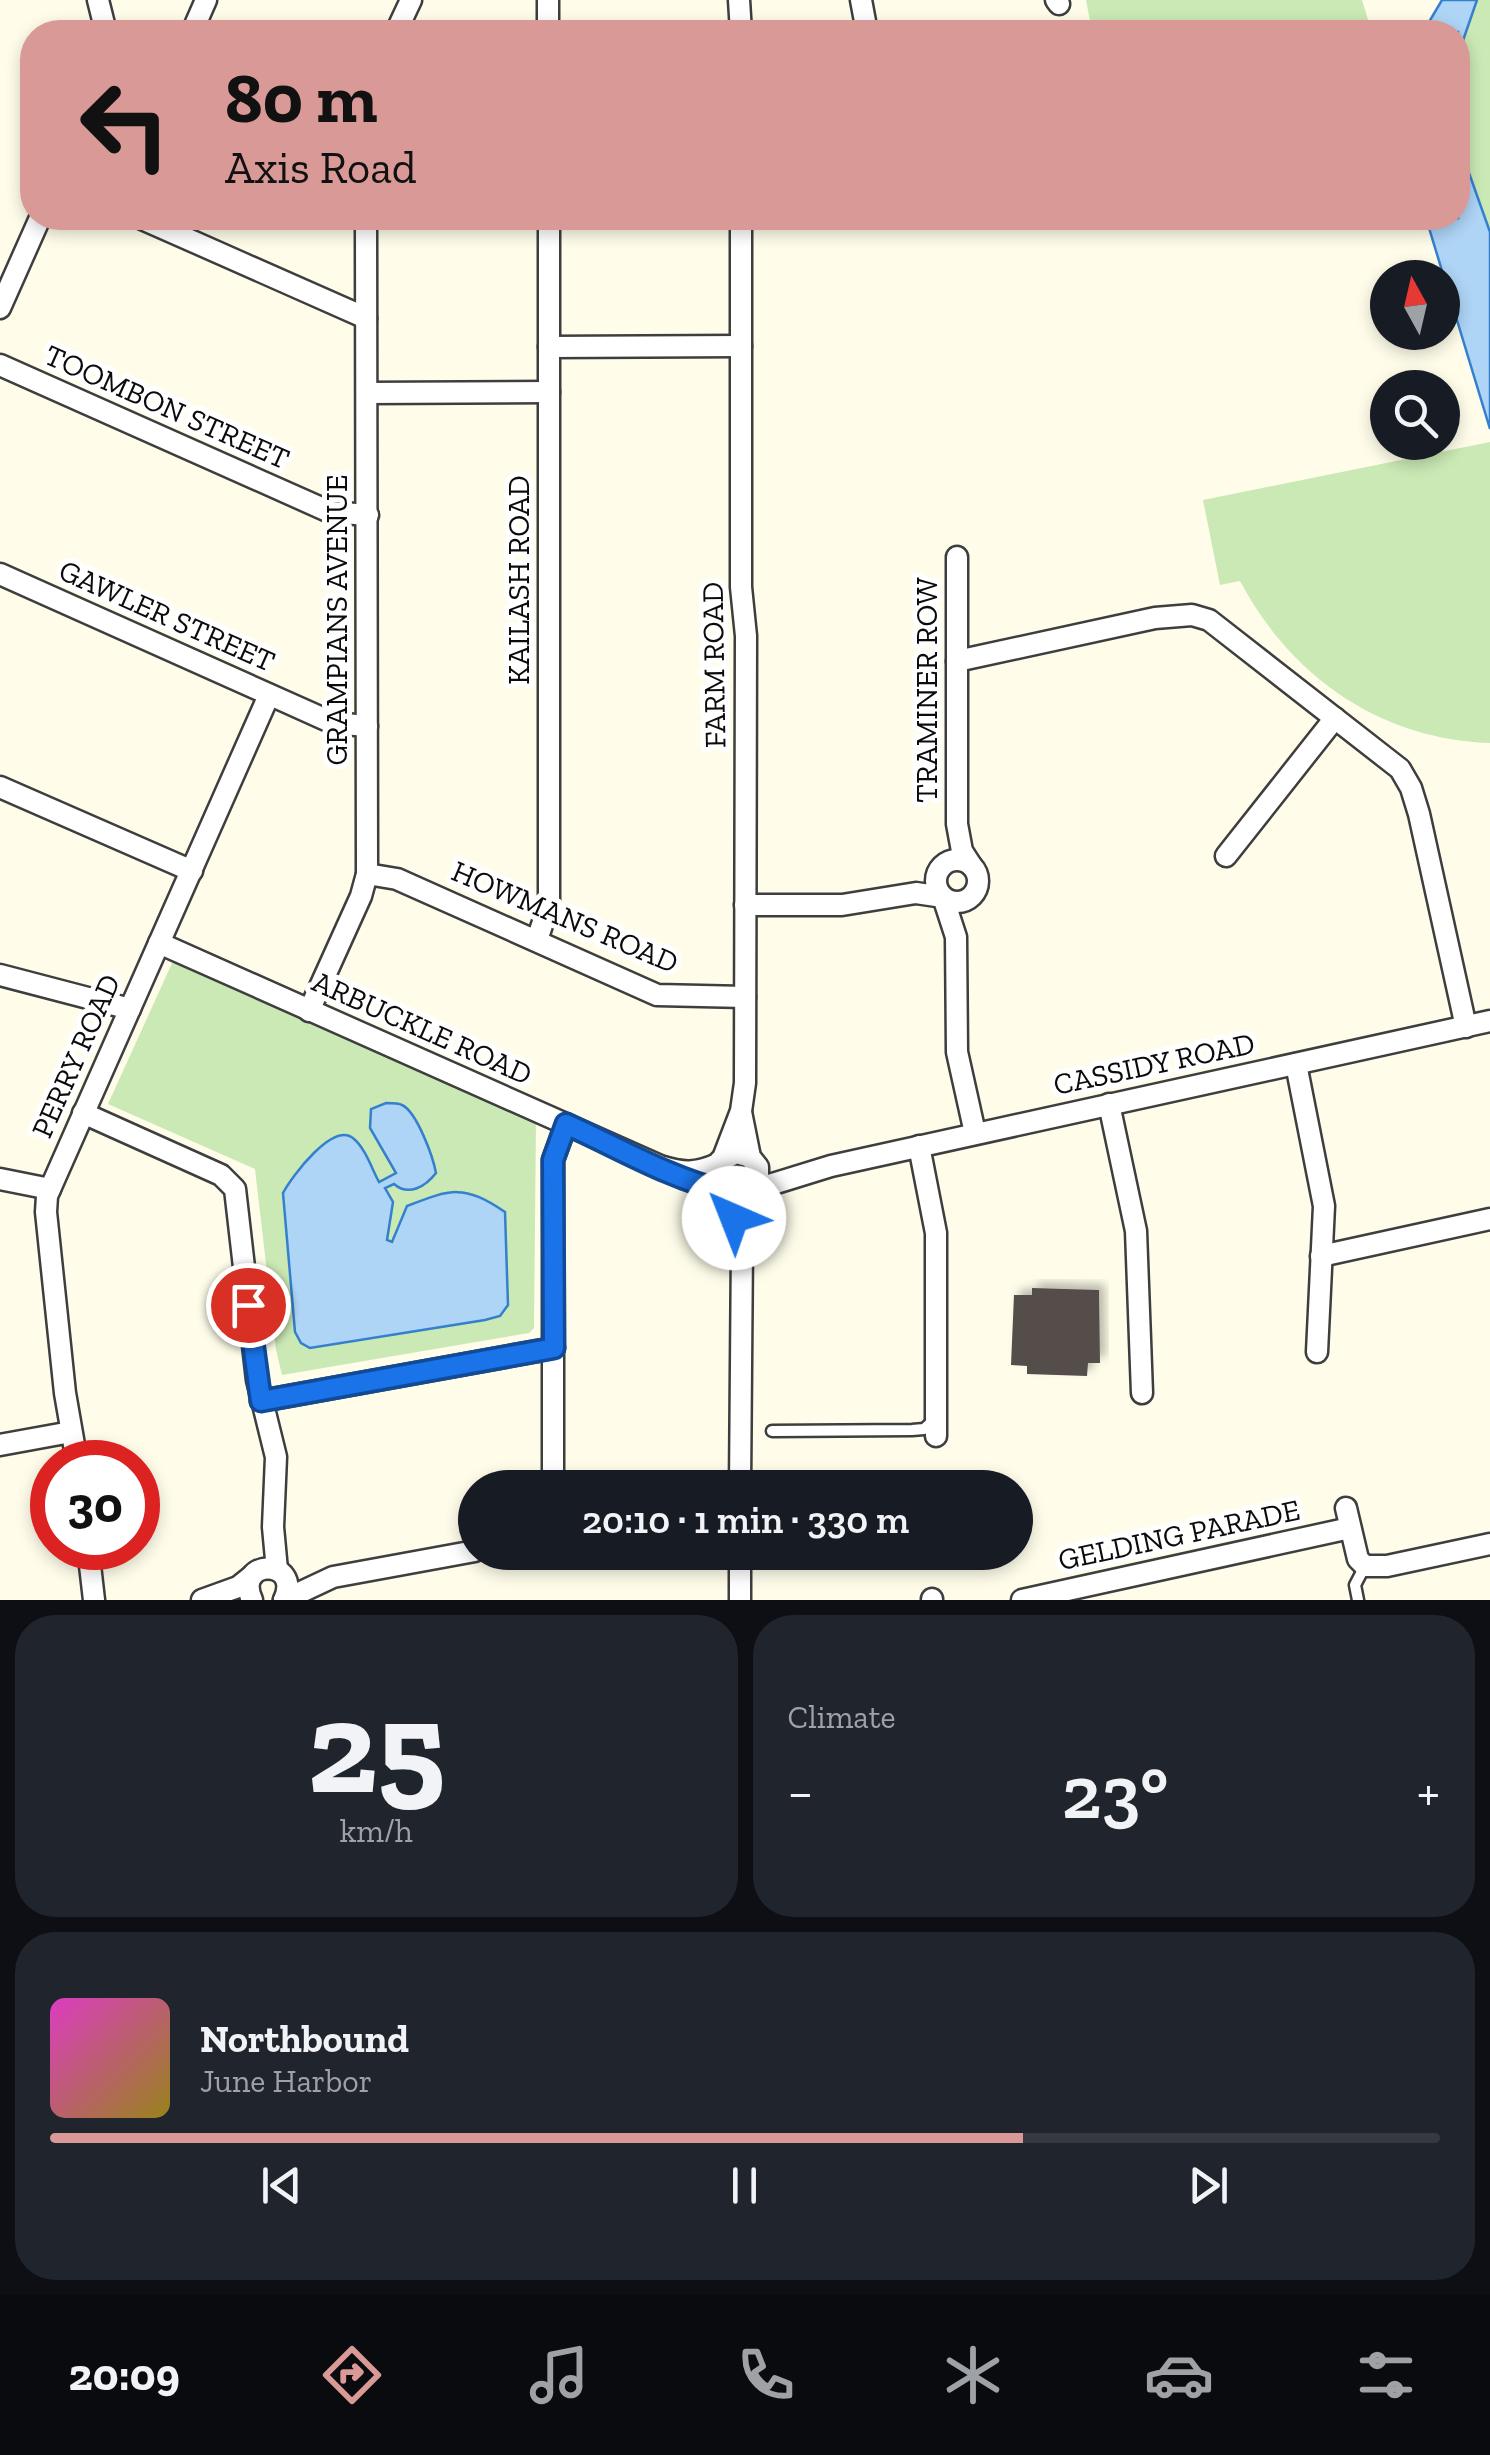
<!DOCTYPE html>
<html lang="en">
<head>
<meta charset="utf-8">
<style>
	:root { --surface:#171b24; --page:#20242c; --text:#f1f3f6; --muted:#9ea1a6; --line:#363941; --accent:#d99997 }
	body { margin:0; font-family:"Zilla Slab",serif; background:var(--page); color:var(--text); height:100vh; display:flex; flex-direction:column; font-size:38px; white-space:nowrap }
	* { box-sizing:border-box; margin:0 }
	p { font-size:32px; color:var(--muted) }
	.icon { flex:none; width:55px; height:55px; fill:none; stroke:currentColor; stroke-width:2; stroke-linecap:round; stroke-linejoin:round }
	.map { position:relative; height:1600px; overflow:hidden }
	.drawer { display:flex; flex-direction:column; gap:15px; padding:15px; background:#0d0f14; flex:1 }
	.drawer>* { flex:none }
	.guide { position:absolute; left:20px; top:20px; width:1450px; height:210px; border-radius:40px; box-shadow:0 5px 15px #0003; background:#d99997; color:#111; overflow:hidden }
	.needle { width:65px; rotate:352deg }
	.fabs { position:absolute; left:1370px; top:260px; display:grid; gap:20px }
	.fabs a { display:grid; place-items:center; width:90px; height:90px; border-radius:50%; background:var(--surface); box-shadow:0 5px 15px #0003; font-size:50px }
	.speed { position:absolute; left:30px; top:1440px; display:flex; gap:20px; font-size:50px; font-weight:700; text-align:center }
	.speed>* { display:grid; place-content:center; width:130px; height:130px; border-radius:50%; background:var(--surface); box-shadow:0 5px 15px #0003; line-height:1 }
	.speed .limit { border:15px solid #d22; background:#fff; color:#111 }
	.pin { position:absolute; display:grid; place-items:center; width:85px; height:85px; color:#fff; margin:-42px; border:5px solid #fff; border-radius:50%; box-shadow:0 2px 10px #0007 }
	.me { position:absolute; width:110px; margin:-55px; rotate:316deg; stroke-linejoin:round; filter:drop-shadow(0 0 8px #0008) }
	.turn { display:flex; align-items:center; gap:35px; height:210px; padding:0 40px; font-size:45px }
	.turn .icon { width:130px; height:130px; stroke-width:2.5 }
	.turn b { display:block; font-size:70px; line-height:85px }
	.big { font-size:75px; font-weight:600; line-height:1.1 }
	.drawer .widget { flex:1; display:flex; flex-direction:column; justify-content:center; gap:15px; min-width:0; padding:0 35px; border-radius:40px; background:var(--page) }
	.drawer .dial { align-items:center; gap:0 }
	.dial b { font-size:130px; line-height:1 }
	.song { display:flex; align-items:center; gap:30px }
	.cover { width:120px; height:120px; border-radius:15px; background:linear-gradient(135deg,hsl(310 70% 55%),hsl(50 70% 35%)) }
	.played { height:10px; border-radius:5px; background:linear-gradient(90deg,var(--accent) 70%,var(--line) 70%) }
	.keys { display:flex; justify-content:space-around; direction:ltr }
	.heat { display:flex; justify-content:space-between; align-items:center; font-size:55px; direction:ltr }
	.drawer .tiles { flex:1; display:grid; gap:15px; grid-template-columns:1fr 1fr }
	.widget:last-child { grid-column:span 2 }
	.trip { position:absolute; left:458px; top:1470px; width:575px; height:100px; border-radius:50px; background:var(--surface); box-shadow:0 5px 15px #0003; font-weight:600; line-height:100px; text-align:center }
	.dock { display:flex; height:160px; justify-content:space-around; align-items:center; background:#090b0e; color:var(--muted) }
	.dock .icon { width:70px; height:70px }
	.dock .current { color:var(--accent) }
	.dock b { font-size:45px; color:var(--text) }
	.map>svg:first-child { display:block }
	.green { fill:#cae9b4 }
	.water { fill:#aed4f6; stroke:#3580ce; stroke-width:2.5 }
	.building { fill:#544e48; filter:url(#shadow) }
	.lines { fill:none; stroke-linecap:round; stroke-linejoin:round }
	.lane-casing { stroke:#3e3e3e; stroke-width:15 }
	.street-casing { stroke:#3e3e3e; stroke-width:25 }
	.lane { stroke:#fff; stroke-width:10 }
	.street { stroke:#fff; stroke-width:20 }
	.route-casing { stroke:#114b97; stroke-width:25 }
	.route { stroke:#1a73e8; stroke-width:18 }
	.labels { text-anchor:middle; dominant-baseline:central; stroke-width:10; stroke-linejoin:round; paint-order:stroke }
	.street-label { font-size:30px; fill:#0b0b0b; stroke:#fff }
</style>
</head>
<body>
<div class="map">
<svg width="1490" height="1600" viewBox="0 0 1490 1600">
	<defs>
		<filter id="shadow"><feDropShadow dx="6" dy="-6" stdDeviation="5" flood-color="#0004"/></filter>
	</defs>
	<rect width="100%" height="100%" fill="#fffdea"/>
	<g class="green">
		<path d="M1086,0H1362L1372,32H1088L1091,26Z"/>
		<path d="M1477,0H1490V232L1458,142V55Z"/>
		<path d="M1490,442V743C1380,739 1291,677 1240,581L1220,585L1203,500Z"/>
		<path d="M173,961L536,1120L534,1328L529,1333L282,1375L276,1350L255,1169L108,1104Z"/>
	</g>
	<g class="water">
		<path d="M1442,0H1477L1458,55V32H1423Z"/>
		<path d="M1458,142L1490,232V429L1426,218H1458Z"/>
		<path d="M386,1103C390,1103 399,1103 402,1105C417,1112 433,1157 436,1173C426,1186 409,1197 394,1184L385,1188L393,1202L387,1240L392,1242L407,1206C451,1189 464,1184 505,1212L508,1305L500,1316L485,1320L310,1348L301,1343L295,1332L283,1193C292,1176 334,1120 354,1139C365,1148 372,1169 379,1182L396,1173L370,1128L371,1109Z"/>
	</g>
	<path class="building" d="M1032,1288L1099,1290L1100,1363H1088L1087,1376L1027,1374V1366L1011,1365L1014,1295H1032Z"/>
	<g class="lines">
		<g class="lane-casing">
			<g id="lane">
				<path d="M772,1431L912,1430L924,1429L933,1421"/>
				<path d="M1358,1600L1355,1585L1365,1566"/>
			</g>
		</g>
		<g class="street-casing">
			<g id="street">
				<path d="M98,0L106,32"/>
				<path d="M548,0V32"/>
				<path d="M739,0L741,32"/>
				<path d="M861,0L867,32"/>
				<path d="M1056,0L1059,4"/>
				<path d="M192,32L206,0"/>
				<path d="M396,32L411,0"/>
				<path d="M140,218L366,318"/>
				<path d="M0,308L40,218"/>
				<path d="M549,347L741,346"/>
				<path d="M0,365L330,512L368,515"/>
				<path d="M367,393L549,392"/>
				<path d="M957,557V824L962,851L971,865"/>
				<path d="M0,574L333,723L367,726"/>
				<path d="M957,661L1155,618L1192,615L1209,620L1400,769L1411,788L1419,814L1466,1027"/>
				<path d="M0,787L192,871"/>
				<path d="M1226,856L1335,718"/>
				<circle cx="957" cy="881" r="21"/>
				<path d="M367,874L397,879L657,995L745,997"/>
				<path d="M943,897L956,937L957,1052L975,1133"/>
				<path d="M745,905H842L916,893L943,897"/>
				<path d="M537,940L549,904V218"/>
				<path d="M159,943L660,1166C683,1173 695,1174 718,1164"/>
				<path d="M0,975L130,1009"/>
				<path d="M309,1011L361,896L367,874L366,218"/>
				<path d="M1296,1064L1324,1206L1317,1352"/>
				<path d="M1109,1104L1136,1231L1142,1393"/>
				<path d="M741,1112L750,1157L758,1167V1181L743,1195L724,1191L716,1179L720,1161L736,1153L750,1157"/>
				<path d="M83,1113L221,1175L235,1189L257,1380L276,1457L273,1527L277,1570"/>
				<path d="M919,1146L936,1233V1436"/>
				<path d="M723,1158L741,1111L745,1083L746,636L741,587V218"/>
				<path d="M0,1179L50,1189"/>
				<path d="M750,1191L831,1166L1490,1021"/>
				<path d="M1321,1256L1490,1219"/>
				<path d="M261,1401L554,1348"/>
				<path d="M0,1445L71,1432"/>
				<path d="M77,1462L65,1393L46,1212L47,1196L269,695"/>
				<path d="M553,1488V1160L566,1124"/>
				<path d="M740,1488L742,1244L749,1192"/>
				<path d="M1346,1508L1358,1559L1365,1566H1387L1490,1544"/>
				<path d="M88,1548L94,1600"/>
				<path d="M740,1552V1600"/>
				<path d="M932,1599V1600"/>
				<path d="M202,1600L238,1587L253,1575"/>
				<path d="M252,1600C233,1558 303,1558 284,1600"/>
				<path d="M284,1600L333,1577L475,1551"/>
				<path d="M1022,1600L1350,1528"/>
			</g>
		</g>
		<use href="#lane" class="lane"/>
		<use href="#street" class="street"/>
	</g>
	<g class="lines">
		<g class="route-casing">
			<path id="route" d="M248,1305L261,1401L554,1348L553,1160L566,1124C617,1147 671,1179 724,1191L734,1218"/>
		</g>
		<use href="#route" class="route"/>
	</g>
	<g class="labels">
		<g class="street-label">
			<text transform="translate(167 407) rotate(24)">TOOMBON STREET</text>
			<text transform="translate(519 580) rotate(-90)">KAILASH ROAD</text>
			<text transform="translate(167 616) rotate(24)">GAWLER STREET</text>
			<text transform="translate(337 620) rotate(-90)">GRAMPIANS AVENUE</text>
			<text transform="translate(714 665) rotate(-91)">FARM ROAD</text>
			<text transform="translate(927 690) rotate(-90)">TRAMINER ROW</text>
			<text transform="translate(565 917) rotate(23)">HOWMANS ROAD</text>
			<text transform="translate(422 1028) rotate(24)">ARBUCKLE ROAD</text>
			<text transform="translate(76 1056) rotate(-66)">PERRY ROAD</text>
			<text transform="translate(1154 1064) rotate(-12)">CASSIDY ROAD</text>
			<text transform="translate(1179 1535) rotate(-12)">GELDING PARADE</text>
		</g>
	</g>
</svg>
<div class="fabs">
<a><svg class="needle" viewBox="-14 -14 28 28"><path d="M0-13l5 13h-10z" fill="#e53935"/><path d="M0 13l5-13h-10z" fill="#9ea1a6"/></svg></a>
<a><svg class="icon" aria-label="search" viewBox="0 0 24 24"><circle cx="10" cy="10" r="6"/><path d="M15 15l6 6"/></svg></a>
</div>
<div class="speed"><div class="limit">30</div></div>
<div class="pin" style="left:248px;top:1305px;background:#d93025"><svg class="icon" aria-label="arrive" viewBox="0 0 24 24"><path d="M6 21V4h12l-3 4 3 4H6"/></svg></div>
<svg class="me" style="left:734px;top:1218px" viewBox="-20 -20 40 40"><circle r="19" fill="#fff"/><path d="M0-13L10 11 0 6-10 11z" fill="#1a73e8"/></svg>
<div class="trip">20:10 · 1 min · 330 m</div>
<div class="guide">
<div class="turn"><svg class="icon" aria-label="left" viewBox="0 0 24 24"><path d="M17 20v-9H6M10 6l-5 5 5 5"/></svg><div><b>80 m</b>Axis Road</div></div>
</div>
</div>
<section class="drawer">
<div class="tiles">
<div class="widget dial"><b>25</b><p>km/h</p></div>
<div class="widget"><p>Climate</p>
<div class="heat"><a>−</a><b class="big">23°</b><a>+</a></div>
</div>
<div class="widget">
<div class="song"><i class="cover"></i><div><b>Northbound</b><p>June Harbor</p></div></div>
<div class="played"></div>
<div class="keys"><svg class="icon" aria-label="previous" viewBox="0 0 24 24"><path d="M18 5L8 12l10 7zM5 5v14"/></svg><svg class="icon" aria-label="pause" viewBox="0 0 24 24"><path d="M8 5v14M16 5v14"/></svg><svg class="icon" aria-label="next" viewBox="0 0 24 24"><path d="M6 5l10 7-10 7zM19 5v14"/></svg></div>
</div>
</div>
</section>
<nav class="dock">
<b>20:09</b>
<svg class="icon current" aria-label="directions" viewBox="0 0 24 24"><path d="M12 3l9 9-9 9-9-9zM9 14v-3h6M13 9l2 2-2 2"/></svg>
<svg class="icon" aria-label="music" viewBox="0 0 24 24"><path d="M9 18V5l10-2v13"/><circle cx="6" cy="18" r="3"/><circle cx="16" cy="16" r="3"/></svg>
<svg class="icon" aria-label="phone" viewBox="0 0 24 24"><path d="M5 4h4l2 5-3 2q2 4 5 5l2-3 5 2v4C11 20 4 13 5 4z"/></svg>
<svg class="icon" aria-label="climate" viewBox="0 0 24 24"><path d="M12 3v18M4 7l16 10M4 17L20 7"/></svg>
<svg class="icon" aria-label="car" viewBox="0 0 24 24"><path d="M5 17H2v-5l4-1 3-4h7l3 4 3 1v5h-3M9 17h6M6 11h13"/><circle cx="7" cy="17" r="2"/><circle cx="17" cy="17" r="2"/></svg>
<svg class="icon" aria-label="filters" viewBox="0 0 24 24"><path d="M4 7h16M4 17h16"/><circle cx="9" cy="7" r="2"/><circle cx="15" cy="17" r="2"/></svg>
</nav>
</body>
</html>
